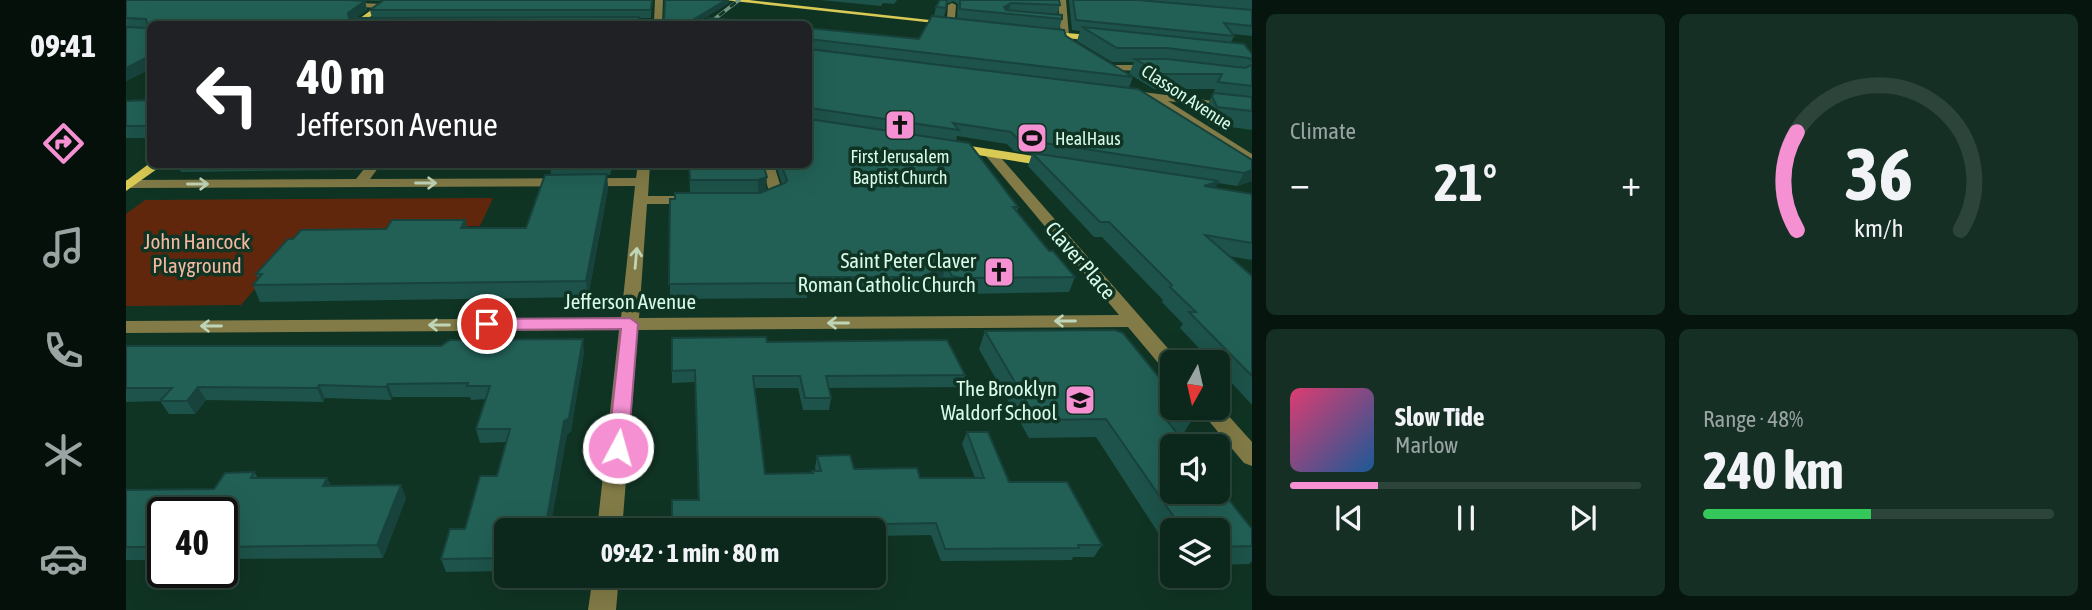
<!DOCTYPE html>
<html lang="en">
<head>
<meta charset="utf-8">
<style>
	:root { --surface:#0c271b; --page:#152f24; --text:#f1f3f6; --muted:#9aa5a3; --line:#2c443a; --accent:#f591d2 }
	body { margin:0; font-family:"Asap Condensed",sans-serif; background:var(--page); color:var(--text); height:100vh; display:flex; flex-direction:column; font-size:26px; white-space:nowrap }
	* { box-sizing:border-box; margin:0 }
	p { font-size:23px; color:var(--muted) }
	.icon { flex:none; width:38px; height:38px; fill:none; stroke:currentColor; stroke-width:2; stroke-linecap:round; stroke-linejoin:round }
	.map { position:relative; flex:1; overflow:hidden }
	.side { display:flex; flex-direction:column; gap:14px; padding:14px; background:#07150f; width:840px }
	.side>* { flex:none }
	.top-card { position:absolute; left:21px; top:21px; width:665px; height:147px; border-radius:10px; box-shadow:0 7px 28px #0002,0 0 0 2px var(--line); background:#202124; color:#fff; overflow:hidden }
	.needle { width:46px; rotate:188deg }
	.fabs { position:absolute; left:1034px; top:350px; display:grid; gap:14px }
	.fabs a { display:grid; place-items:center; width:70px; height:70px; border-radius:10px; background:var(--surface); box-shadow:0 7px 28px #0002,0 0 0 2px var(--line); font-size:35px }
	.speed { position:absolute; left:21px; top:497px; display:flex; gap:14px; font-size:35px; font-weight:700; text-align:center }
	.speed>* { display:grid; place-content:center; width:91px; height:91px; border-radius:50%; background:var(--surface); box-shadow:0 7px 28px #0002,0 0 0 2px var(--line); line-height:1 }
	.speed .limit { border:4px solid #111; border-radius:10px; background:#fff; color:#111 }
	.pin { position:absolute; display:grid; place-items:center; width:60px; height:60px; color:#fff; margin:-30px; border:4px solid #fff; border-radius:50%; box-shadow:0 2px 7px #0007 }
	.me { position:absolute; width:77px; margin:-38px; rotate:6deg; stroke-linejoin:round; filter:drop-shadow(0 0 5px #0008) }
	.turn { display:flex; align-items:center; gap:24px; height:147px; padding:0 35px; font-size:32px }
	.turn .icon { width:91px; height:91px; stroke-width:2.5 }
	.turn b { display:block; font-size:49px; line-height:60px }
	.big { font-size:52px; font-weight:700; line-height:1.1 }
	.side .card { flex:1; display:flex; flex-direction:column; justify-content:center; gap:10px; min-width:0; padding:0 24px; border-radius:10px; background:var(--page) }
	.side .dial { align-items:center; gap:0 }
	.dial svg { height:182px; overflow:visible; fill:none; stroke:var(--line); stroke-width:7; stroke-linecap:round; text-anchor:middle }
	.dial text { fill:var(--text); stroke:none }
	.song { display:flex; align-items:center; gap:21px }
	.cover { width:84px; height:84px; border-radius:10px; background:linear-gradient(135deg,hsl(340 70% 55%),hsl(210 70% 35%)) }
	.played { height:7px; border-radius:4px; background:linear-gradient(90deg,var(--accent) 25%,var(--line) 25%) }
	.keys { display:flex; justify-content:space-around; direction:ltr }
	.heat { display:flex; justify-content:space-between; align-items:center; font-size:38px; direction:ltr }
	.charge { height:10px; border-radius:5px; background:linear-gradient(90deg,#34c759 48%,var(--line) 0) }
	.side .tiles { flex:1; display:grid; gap:14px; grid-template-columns:repeat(2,1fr) }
	.trip { position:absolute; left:368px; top:518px; width:392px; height:70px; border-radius:10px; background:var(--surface); box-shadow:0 7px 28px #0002,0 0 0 2px var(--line); font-weight:700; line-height:70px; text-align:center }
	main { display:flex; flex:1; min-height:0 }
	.tabs { display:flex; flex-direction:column; width:126px; justify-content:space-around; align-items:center; background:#05100b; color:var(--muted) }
	.tabs .icon { width:49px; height:49px }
	.tabs .active { color:var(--accent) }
	.tabs b { font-size:32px; color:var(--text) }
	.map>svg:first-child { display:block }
	.green { fill:#61270d }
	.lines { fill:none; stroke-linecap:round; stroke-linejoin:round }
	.minor { fill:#827b47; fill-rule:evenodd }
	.major { fill:#d9c955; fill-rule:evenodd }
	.rail-casing { stroke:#739685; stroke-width:3.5 }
	.rail { stroke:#103424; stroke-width:2.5; stroke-dasharray:7; stroke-linecap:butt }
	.wall { fill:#1d534a; fill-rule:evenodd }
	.shaded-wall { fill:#18433c }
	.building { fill:#226056; stroke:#18433c; stroke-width:2 }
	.oneway { stroke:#bfd5b8 }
	.route { fill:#f591d2; stroke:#9f5e88; stroke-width:2 }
	.labels { text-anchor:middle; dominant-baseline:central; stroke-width:7; stroke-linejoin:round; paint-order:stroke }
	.far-street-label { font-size:18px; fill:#d9fbe9; stroke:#103424 }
	.far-poi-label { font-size:18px; fill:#d9fbe9; stroke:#103424; text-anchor:start }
	.park-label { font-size:21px; fill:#f4b8a1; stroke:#103424 }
	.poi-label { font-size:21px; fill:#d9fbe9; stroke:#103424; text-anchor:end }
	.street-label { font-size:21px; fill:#d9fbe9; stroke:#103424 }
</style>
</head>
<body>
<main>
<nav class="tabs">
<b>09:41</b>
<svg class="icon active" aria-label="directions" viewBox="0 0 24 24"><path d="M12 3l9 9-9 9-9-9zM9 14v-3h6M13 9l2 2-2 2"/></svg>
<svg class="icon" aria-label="music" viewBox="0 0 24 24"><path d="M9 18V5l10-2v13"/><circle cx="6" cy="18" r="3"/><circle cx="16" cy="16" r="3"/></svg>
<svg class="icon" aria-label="phone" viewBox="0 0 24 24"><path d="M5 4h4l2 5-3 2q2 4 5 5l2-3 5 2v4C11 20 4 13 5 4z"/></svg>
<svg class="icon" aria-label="climate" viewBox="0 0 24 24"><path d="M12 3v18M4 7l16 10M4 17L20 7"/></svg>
<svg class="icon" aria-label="car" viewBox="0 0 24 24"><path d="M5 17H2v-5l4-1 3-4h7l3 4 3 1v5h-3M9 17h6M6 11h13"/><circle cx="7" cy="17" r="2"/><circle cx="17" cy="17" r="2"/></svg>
</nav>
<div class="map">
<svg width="1126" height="610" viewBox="0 0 1126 610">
	<rect width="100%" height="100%" fill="#103424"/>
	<path class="green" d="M367,198L354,226L276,227L267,241L169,242L115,305L0,306V214L19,200Z"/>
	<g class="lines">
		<g class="minor">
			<path d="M529,0H537L536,24L486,23L490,21H528Z"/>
			<path d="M932,0H940L943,36L955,46V50H949L935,37Z"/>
			<path d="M217,2L255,4L259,6L255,8L214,6Z"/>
			<path d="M826,3L830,5L829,18L825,20L821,18L822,5Z"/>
			<path d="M983,65H1028L1033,68L1028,71L980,70L978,68Z"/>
			<path d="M1001,90L1126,106V112L1042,101L1126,154V163L1026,99L997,95V91Z"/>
			<path d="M864,149L868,150L1053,361L1046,362V372L1039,371L1002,327L512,330L496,530H471L493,330L0,333V321L495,318L509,186L0,188V180L230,179L242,164H255L244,179L510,178L512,164H524L522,196H566L573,200L566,204H521L513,318L993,315L860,156V150Z"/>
			<path d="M619,164H638L649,168L657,194C652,200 639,204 631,202V196L643,192L638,173Z"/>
			<path d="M1092,404L1126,442V466L1118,463L1072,408H1092Z"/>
			<path d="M467,576H493L490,610H462Z"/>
		</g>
		<g class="major">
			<path d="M259,0H268L234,24H226Z"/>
			<path d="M598,0H623L831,23L827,25Z"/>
			<path d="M858,20L917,25L921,27L917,29L861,24Z"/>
			<path d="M917,31L976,36L980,39L976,42L914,35Z"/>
			<path d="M825,143L926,159L932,163L926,167L821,150L819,147Z"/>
			<path d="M24,163L38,164L0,191V181Z"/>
		</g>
		<g class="rail-casing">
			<path id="rail" d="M582,24L613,0"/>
		</g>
		<use href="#rail" class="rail"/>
	</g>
	<g class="wall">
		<path d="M0,0H255L253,1L227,0L239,1L241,10L230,18H246L244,10L526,0L525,18L24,24V69L0,81Z"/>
		<path d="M694,0H771L768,4L757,3L755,6Z"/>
		<path d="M814,0H933L934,5L931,14L936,19L933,29L940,36L1007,77L1003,88L1126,160V181L1111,186L1092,183L1089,188L1126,194V258L1125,260L1103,256L1126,276V405L1092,368V362H1086L1054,328L1057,324L1036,302L1037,300L976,237H968L902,166L906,154L888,151L881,144L831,136L830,141L892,207L891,212L923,251L949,277L943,292L832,294L822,292L816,280L793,292H681V298L544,299V199H549L564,193L563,164H637L640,190L656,184L650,166L647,164H682V49L1001,88L682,48V28L793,39L808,16L810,7ZM827,1L832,4L831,18L818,17L821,4Z"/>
		<path d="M943,0H1126V36L1107,34L1108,36L1105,42L1126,54V130L1083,124L1078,113L1089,89H1028L1003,74L1008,62H986L951,41L954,31L946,30Z"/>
		<path d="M603,3L569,24H523V21L538,20Z"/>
		<path d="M24,100V138H0V101Z"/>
		<path d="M51,164H221L216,170L55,172Z"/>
		<path d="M278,164H491L490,168H486L484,175H481L482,189L462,297L134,302L127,285L132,279L130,274L260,229L339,220L341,228H400L425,175L424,166L280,169Z"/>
		<path d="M859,331L1067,418L1056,436H1053L1126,529V561L1123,564L1092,565V530H1046V554L970,437L903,438L853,349Z"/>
		<path d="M546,338L641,342L839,375L835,387L703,388L705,398L703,410H677L672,388H628L639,474L686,473V471H690L689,468L691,456L728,469L794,478H849L836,444L841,432L883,482L976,545L968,557H947L946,560L815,561L805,535L747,536V530H537L546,528L572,500L569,382L546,383Z"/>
		<path d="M0,346L458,352L445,431L441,435L380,530V571L320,572L315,559L339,529L371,476L380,442L354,443L350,429L360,399L345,400L344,397H267L265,400L199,398L197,402L80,400L69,414H43L34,401L0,402Z"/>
		<path d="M128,472L132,478H201L205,486L280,498L257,558L96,559V513H37V560H0V490L88,489Z"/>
	</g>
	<g class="shaded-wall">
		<path d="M600,0H603V3L569,24H560Z"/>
		<path d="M239,1L241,10L224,22L222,13Z"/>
		<path d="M885,3L882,12L878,7Z"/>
		<path d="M24,56V69L0,81V68Z"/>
		<path d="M214,164H221L216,170Z"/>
		<path d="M1126,170V181L1111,186L1118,173Z"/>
		<path d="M481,174L482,189L462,297L460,281Z"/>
		<path d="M641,177L640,190L632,193V180Z"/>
		<path d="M1093,181L1086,195L1078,186Z"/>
		<path d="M339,220L342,235L335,228Z"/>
		<path d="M820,265L816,280L793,292L797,277Z"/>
		<path d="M457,339L458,352L445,431L441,435L424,530H419L438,421Z"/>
		<path d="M262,384L267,397L265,400L260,387Z"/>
		<path d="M193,385L199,398L197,402L191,388Z"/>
		<path d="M72,387L80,400L69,414L61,401Z"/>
		<path d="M201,478L207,490L197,486Z"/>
		<path d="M275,485L280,498L257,558L251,545Z"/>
	</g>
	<g class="building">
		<path d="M0,0H222L239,1L222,13L223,18L513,17L512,24H24V56L0,68V27L19,28L22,26L20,19L0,18Z"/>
		<path d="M258,0H526L525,10H244Z"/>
		<path d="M539,0H600L560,24L523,21L538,20Z"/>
		<path d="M814,0H821L820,8L810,7Z"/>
		<path d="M834,0H933L934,5L885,3L878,7L880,10L936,15V19L834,9Z"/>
		<path d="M947,0H1012L1126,10V26L1098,23L1108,36L950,20Z"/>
		<path d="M806,16L938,30L940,36L1007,77L683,39L682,41V28L793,39Z"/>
		<path d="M582,18L651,24H578Z"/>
		<path d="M956,27L1118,44L1126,54V61L1123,58L1041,48H991Z"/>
		<path d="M682,49L1012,89L1126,160V170L1118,173L892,139L885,132L827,123L833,130L684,108L682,109Z"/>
		<path d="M1009,59H1041L1119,68L1126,65V64V86L1092,82L1096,74H1035Z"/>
		<path d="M1088,93L1126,97V111L1091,107L1086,96Z"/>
		<path d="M24,100V126H0V101Z"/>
		<path d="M682,117L683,119L843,143L892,207H887L923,251H927L949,277L836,278L826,276L820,265L797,277H681L683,283L543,284L544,199H549V193H634L659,183L661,180L655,164H682Z"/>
		<path d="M906,153L1093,181L1078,186L1126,194V243L1079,235L1126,276V376L1063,312H1070L1044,287L1046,285L983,222H974Z"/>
		<path d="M563,164H637L641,177L632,180H564Z"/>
		<path d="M481,174L460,281L127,285L136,274H130L162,239H167L175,230L260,229L266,220H339L335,228H400L419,175Z"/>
		<path d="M989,330L997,333L1046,393V408H1059L1067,418H1039L1061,446H1046V492H1092V486L1126,529V546L1092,547V530H1057L980,419L911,420L859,331Z"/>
		<path d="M640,337L641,342L821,340L839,375L700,376L705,398H679L674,376H627L639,474L687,473L686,471H695L691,456L724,455L728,469L791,468L794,478H858L841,432H862L883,482H941L976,545H952L953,548L819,549L810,523L706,525L707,530H537V528H546V500H573L569,370L546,371V338Z"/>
		<path d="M457,339L443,418L438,421L419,530H380V558L315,559L324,529H339L354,476H371L384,429H350L364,386H341L342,383L262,384L260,387L193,385L191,388L72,387L61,401H34L46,388H0V346H315L324,340Z"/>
		<path d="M128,472L125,478H201L197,486L275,485L251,545L96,547V513H37V547H0V490L88,489L99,473Z"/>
	</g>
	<defs><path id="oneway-shaft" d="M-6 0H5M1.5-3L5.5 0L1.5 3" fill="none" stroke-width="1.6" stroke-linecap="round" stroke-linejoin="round" transform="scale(1.75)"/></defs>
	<g class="oneway">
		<use href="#oneway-shaft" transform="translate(300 183)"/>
		<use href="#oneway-shaft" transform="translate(72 184)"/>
		<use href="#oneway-shaft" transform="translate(510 258) rotate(-85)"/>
		<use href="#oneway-shaft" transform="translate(939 321) rotate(180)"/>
		<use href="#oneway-shaft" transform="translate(712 323) rotate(180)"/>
		<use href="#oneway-shaft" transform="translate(313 325) rotate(180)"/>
		<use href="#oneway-shaft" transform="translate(85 326) rotate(180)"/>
	</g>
	<path class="route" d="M504,318L512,324L502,448L499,454L492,456L485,454L482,448L495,329L361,330L353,324L361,319Z"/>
	<defs>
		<g id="church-square" transform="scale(1.575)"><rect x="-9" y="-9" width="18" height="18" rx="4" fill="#f591d2" stroke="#103424"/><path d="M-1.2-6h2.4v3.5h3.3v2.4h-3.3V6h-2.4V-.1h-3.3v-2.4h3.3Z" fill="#111"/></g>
		<g id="stadium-square" transform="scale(1.575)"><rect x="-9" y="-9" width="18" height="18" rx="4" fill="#f591d2" stroke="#103424"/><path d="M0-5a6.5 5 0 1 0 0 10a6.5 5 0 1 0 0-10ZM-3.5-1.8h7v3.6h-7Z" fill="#111"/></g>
		<g id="school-square" transform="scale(1.575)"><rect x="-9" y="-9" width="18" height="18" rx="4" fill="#f591d2" stroke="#103424"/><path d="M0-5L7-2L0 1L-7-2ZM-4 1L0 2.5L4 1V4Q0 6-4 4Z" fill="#111"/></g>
	</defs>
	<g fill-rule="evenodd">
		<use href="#church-square" x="774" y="125"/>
		<use href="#stadium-square" x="906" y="138"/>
		<use href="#church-square" x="873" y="272"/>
		<use href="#school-square" x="954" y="400"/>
	</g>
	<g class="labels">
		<g class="far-street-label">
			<text transform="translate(1061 97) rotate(33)">Classon Avenue</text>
		</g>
		<g class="far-poi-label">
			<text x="929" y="138">HealHaus</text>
			<text x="774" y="156" text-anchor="middle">First Jerusalem<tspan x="774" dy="21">Baptist Church</tspan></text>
		</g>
		<g class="park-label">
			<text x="71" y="241">John Hancock<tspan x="71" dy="24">Playground</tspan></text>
		</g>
		<g class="poi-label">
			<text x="850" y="260">Saint Peter Claver<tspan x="850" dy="24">Roman Catholic Church</tspan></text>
			<text x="931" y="388">The Brooklyn<tspan x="931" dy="24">Waldorf School</tspan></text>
		</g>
		<g class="street-label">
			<text transform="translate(955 260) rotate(49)">Claver Place</text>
			<text x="504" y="301">Jefferson Avenue</text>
		</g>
	</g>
</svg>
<div class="fabs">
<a><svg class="needle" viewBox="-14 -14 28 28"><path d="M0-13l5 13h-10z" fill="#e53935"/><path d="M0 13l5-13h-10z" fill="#9aa5a3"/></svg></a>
<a><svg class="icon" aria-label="sound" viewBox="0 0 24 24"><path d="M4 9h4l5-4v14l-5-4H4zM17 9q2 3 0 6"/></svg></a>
<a><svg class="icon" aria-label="layers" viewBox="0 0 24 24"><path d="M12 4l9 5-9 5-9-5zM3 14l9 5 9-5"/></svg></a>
</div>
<div class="speed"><div class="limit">40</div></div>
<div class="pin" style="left:361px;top:324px;background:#d93025"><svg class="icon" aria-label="arrive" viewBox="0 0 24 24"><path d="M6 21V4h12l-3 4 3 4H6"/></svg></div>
<svg class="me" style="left:492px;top:448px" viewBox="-20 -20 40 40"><circle r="17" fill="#f591d2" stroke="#fff" stroke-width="3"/><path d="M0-11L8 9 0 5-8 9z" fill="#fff"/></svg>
<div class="trip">09:42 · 1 min · 80 m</div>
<div class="top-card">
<div class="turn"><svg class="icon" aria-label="left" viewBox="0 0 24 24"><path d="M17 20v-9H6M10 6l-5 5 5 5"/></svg><div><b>40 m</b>Jefferson Avenue</div></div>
</div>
</div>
<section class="side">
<div class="tiles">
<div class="card"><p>Climate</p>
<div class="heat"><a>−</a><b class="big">21°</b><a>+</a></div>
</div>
<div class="card dial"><svg viewBox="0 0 100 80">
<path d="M14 69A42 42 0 1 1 86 69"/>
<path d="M14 69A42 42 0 0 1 14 26" stroke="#f591d2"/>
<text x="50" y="56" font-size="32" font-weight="700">36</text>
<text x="50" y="72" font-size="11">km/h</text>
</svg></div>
<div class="card">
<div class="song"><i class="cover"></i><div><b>Slow Tide</b><p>Marlow</p></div></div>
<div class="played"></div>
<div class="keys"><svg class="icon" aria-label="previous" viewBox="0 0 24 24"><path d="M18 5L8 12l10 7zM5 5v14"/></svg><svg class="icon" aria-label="pause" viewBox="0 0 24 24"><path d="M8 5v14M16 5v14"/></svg><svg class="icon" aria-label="next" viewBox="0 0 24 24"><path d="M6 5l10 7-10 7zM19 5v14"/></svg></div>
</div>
<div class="card"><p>Range · 48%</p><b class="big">240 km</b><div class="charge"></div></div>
</div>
</section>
</main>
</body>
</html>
